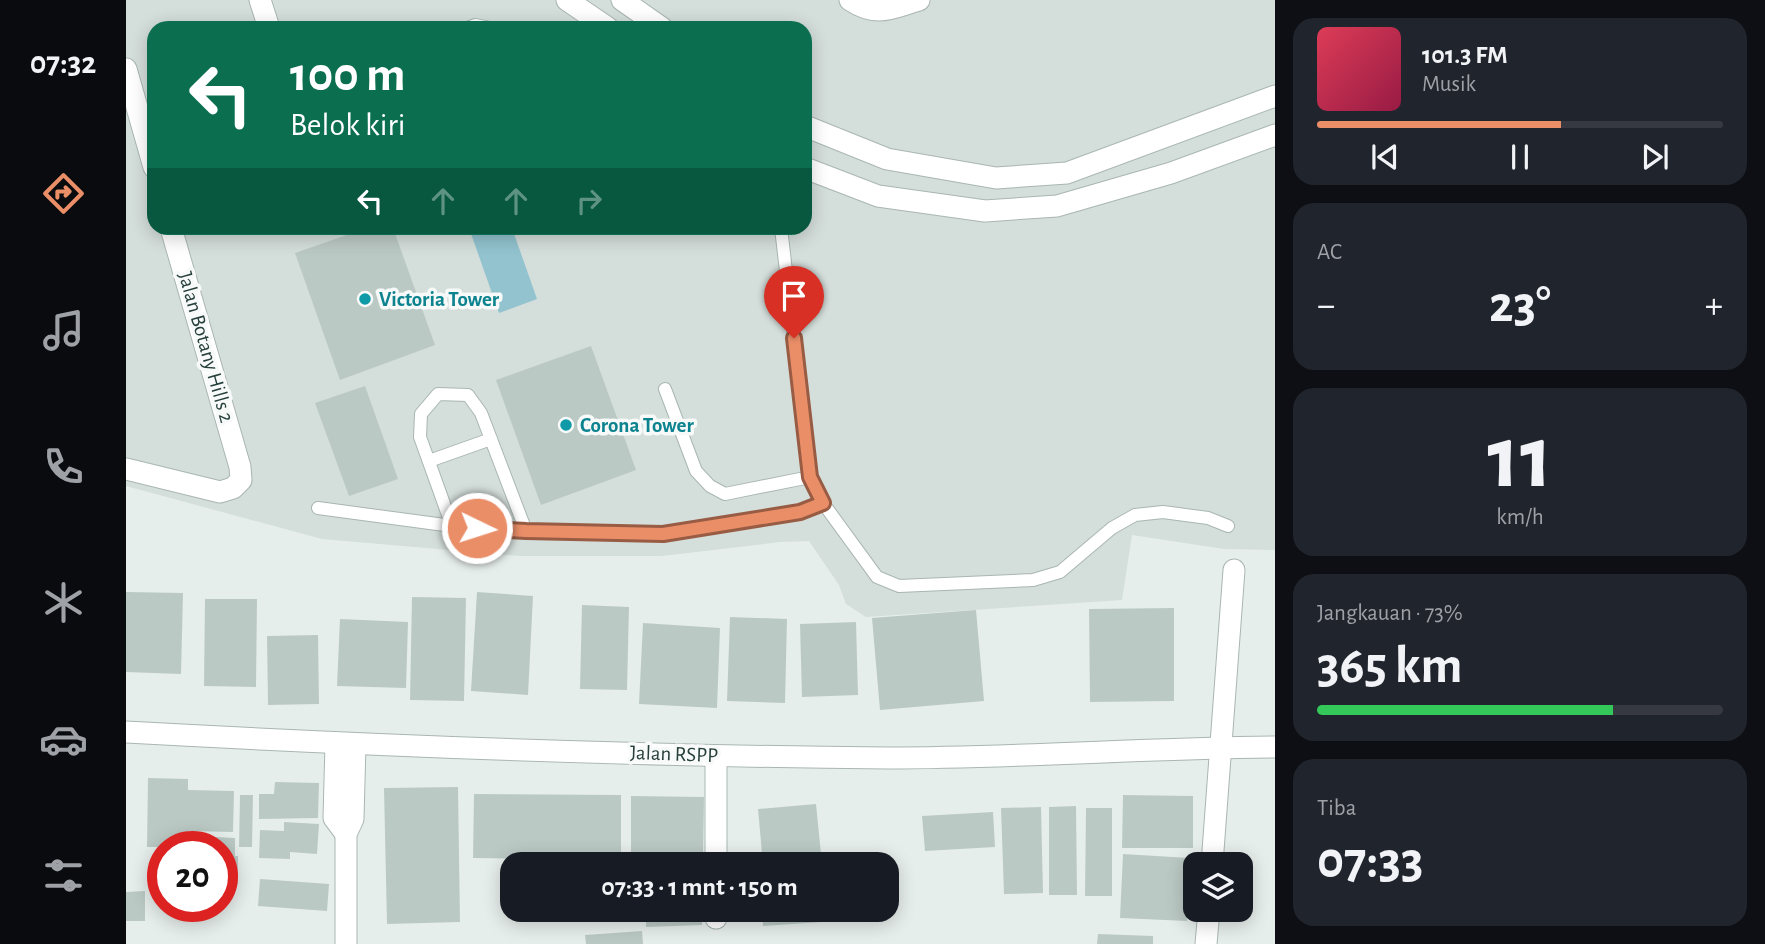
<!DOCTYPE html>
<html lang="id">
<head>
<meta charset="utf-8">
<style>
	:root { --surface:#171b24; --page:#20242c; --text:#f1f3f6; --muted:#9ea1a6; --line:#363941; --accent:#ea8e68 }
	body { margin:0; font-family:"Alegreya Sans",sans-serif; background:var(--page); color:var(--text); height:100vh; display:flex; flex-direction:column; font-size:26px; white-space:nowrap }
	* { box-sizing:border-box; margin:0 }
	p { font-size:23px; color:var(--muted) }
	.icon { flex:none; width:38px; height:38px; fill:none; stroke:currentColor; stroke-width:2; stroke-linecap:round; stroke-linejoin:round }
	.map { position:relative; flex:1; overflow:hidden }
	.sheet { display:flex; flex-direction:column; gap:18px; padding:18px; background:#0d0f14; width:490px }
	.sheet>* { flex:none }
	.guide { position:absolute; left:21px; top:21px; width:665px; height:214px; border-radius:21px; box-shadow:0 4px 18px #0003; background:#0b6e4f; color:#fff; overflow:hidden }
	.fabs { position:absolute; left:1057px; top:852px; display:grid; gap:14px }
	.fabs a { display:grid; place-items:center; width:70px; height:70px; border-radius:14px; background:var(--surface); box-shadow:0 4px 18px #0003; font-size:35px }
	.speed { position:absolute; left:21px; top:831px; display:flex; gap:14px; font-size:35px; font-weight:700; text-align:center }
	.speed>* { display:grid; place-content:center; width:91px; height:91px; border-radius:50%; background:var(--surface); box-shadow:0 4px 18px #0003; line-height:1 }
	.speed .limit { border:10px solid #d22; background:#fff; color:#111 }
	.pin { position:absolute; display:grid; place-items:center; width:60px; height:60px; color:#fff; margin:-72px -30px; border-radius:50% 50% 50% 0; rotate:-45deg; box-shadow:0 0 7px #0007 }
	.pin .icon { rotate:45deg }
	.me { position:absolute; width:77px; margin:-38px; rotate:94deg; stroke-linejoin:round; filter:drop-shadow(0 0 5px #0008) }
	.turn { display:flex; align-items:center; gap:24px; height:147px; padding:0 28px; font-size:32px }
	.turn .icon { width:91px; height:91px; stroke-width:2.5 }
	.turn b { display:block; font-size:49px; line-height:60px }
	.lanes { display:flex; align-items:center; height:66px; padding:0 28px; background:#0003; justify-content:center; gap:35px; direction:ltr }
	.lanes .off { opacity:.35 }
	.big { font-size:52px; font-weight:600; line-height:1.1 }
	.sheet .widget { flex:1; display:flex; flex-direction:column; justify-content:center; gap:10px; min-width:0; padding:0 24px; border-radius:21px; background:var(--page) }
	.sheet .dial { align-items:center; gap:0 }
	.dial b { font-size:91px; line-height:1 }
	.song { display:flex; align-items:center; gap:21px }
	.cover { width:84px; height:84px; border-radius:10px; background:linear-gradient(135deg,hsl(350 70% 55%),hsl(340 70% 35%)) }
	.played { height:7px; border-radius:4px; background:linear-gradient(90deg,var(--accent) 60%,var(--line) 60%) }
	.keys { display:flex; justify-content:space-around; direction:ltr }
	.heat { display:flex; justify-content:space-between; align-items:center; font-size:38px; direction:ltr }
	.charge { height:10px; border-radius:5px; background:linear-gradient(90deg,#34c759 73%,var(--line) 0) }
	.trip { position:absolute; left:374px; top:852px; width:399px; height:70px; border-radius:21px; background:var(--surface); box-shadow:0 4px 18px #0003; font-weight:600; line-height:70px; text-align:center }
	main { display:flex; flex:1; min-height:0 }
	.dock { display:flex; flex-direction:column; width:126px; justify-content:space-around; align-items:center; background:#090b0e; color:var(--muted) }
	.dock .icon { width:49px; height:49px }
	.dock .active { color:var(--accent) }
	.dock b { font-size:32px; color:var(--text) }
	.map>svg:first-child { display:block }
	.built { fill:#d4deda; fill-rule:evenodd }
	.water { fill:#92c3cf }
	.building { fill:#bbc9c4 }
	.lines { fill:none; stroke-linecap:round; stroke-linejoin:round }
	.service-casing { stroke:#a9b6b2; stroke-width:14 }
	.minor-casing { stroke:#a9b6b2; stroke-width:23 }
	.tertiary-casing { stroke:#a9b6b2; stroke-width:23 }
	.service { stroke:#fff; stroke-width:12 }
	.minor { stroke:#fff; stroke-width:21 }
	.tertiary { stroke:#fff; stroke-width:21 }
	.route-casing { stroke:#985c44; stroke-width:18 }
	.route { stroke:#ea8e68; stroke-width:12 }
	.culture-dot { fill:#0f9aa8; stroke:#f7faf9; stroke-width:2.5 }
	.labels { text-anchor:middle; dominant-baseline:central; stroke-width:7; stroke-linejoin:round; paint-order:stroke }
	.culture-label { font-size:21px; font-weight:bold; fill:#0d838f; stroke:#f7faf9; text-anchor:start }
	.street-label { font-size:21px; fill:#263f3a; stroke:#f7faf9 }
</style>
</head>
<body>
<main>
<nav class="dock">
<b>07:32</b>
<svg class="icon active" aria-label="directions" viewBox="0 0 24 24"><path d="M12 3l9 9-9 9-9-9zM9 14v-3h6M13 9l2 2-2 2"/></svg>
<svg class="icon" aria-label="music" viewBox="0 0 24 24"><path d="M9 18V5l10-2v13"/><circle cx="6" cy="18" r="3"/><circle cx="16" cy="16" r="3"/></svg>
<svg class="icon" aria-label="phone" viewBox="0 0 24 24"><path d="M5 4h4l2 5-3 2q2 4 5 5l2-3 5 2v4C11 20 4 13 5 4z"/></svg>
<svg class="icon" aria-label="climate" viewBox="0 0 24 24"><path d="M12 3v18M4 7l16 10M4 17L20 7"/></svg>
<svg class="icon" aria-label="car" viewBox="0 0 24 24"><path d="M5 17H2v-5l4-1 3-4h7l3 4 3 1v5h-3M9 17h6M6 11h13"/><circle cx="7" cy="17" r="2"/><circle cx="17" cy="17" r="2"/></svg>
<svg class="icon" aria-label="filters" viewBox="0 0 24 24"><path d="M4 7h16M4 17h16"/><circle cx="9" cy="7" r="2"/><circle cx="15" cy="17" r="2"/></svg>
</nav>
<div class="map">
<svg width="1149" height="944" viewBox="0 0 1149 944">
	<rect width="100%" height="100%" fill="#e6eeeb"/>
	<path class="built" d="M0,0H1149V550L1098,549L1006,535L996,600L740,617L720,604L713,585L683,541L654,542L536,556H394L196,539L0,486ZM28,28H679V228H28Z"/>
	<path class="water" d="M343,228H386L411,299L373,313Z"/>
	<g class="building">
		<path d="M241,228H267L309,345L214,380L169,253Z"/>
		<path d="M465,346L510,470L415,505L370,380Z"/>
		<path d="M239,386L272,479L223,496L189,403Z"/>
		<path d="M0,592L57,593L55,674L0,672Z"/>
		<path d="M351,592L407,596L402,695L345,691Z"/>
		<path d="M286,597L340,598L338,701L284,700Z"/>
		<path d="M79,599H131L130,687L78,686Z"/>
		<path d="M456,605L503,607L501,690L454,689Z"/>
		<path d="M1048,608V701L964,702L963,609Z"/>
		<path d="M850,610L858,701L754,710L746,618Z"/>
		<path d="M604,617L661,619L659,703L601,701Z"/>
		<path d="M214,619L282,622L280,688L211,686Z"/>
		<path d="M730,622L732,695L676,697L674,624Z"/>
		<path d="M517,623L594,628L591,708L513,704Z"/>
		<path d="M192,635L193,704L142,705L141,636Z"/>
		<path d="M22,778L62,779V790L108,791L107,832L62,831V847H21Z"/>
		<path d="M149,782L193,783L192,818L133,819V794H148Z"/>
		<path d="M332,787L334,922L261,924L258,788Z"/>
		<path d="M348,794L495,795V860L347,858Z"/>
		<path d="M114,795H127L126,847H113Z"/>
		<path d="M997,795L1067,796V848H996Z"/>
		<path d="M505,796L578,797L577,862L505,861Z"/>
		<path d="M690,804L696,864H637L632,809Z"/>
		<path d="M950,806L951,895H923V807Z"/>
		<path d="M915,807L917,893L878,894L875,808Z"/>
		<path d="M960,808H986V896H959Z"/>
		<path d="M867,812L869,847L799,851L796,816Z"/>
		<path d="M158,822L193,824L191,854L164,852V859L133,858L134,830L158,831Z"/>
		<path d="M90,837L109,838V856H112V884H96V847H89Z"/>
		<path d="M997,854L1064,858L1061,921L994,918Z"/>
		<path d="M134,879L203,884L201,911L132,906Z"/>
		<path d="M19,891V921H0V892Z"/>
		<path d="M520,910H576V925L520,927Z"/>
		<path d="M636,910H695L696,922L637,926Z"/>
		<path d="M516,931L517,944H460L459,935Z"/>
		<path d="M972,934L1027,936V944H971Z"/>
	</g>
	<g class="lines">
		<g class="service-casing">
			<g id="service">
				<path d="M341,28L349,25L364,28"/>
				<path d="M655,228L684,477L697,503L751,577L773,586L907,580L934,572L986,528L1009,515L1037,512L1082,518L1102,526"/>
				<path d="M539,389L570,471L584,486L599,494L684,477"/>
				<path d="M303,461L365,439"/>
				<path d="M192,508L326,526L400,531L537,534L674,512L697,503"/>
				<path d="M326,526L294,437L295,414L312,394L342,395L355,413L400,531"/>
			</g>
		</g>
		<g class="minor-casing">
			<g id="minor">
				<path d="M134,0L143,28"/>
				<path d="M441,0L482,28"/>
				<path d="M496,0L536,28"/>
				<path d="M724,0C751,18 766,8 793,0"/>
				<path d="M0,69L28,167"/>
				<path d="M679,126L761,159L870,178L941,173L1149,96"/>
				<path d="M679,168L752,196L859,211L931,206L1045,173L1149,135"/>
				<path d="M0,469L94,492L107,488L115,480L114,467L45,228"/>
				<path d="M210,743L208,818L220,834"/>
				<path d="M590,864V756"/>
				<path d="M1086,864L1108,570"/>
				<path d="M590,910V918"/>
				<path d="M220,944V834L227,819L229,744"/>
				<path d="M1080,944L1083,910"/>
			</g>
		</g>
		<g class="tertiary-casing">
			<path id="tertiary" d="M0,732C254,746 508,756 762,758C891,758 1020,748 1149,747"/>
		</g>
		<use href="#service" class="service"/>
		<use href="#minor" class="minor"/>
		<use href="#tertiary" class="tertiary"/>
	</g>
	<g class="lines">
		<g class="route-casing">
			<path id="route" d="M351,528L400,531L537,534L674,512L697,503L684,477L668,338"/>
		</g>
		<use href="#route" class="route"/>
	</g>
	<g class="culture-dot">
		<circle cx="239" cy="299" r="7"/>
		<circle cx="440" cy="425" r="7"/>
	</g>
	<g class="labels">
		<g class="culture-label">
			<text x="253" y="299">Victoria Tower</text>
			<text x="454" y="425">Corona Tower</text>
		</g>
		<g class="street-label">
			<text transform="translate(80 347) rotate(74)">Jalan Botany Hills 2</text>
			<text transform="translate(548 754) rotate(2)">Jalan RSPP</text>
		</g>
	</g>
</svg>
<div class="fabs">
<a><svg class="icon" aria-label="layers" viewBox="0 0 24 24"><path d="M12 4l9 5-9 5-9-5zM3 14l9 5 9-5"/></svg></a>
</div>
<div class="speed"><div class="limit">20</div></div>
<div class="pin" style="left:668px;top:338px;background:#d93025"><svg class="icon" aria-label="arrive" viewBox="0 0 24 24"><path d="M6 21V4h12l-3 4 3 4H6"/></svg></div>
<svg class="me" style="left:351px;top:528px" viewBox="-20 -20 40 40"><circle r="17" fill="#ea8e68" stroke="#fff" stroke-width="3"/><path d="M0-11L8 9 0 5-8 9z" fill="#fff"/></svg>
<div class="trip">07:33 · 1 mnt · 150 m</div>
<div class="guide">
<div class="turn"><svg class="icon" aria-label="left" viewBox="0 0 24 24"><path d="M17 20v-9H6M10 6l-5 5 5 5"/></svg><div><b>100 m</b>Belok kiri</div></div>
<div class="lanes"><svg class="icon" aria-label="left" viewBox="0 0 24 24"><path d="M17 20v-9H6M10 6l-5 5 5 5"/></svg><svg class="icon off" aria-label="ahead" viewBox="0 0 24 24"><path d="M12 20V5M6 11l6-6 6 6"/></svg><svg class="icon off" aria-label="ahead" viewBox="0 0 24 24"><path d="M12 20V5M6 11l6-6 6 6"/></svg><svg class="icon off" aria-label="right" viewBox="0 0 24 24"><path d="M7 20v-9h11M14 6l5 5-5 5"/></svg></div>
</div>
</div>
<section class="sheet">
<div class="widget">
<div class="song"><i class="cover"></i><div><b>101.3 FM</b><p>Musik</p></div></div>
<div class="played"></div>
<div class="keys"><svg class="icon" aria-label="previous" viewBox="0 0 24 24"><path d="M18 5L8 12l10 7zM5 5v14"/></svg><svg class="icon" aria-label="pause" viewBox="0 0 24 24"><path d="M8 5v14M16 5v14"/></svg><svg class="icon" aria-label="next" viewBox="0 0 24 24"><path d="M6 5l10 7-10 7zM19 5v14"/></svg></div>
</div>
<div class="widget"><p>AC</p>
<div class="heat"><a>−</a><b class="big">23°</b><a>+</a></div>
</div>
<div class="widget dial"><b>11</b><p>km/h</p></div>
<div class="widget"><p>Jangkauan · 73%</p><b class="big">365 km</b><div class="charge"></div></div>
<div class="widget"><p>Tiba</p><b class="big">07:33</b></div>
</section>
</main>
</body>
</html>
